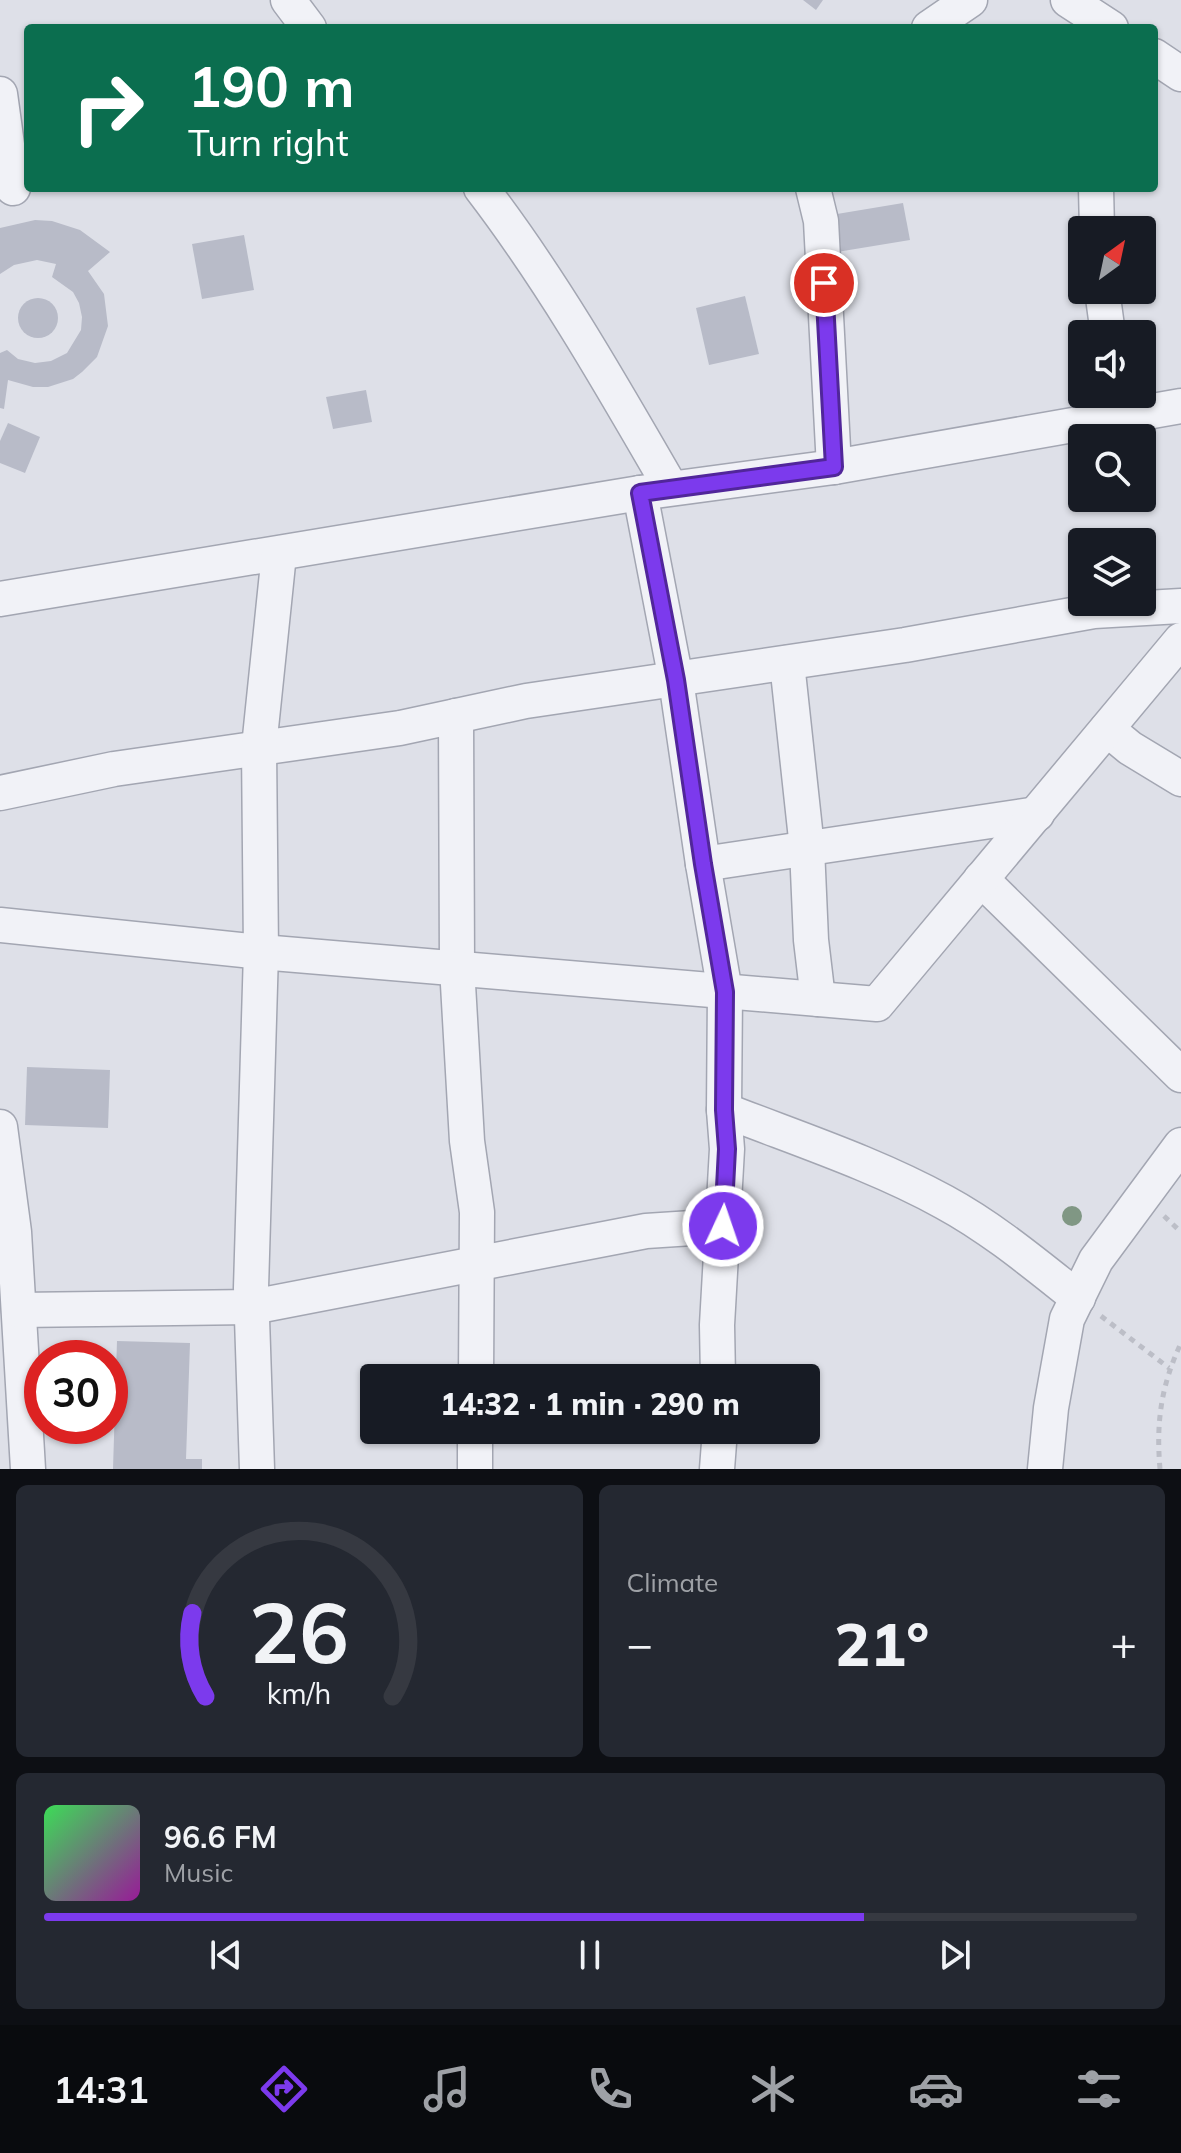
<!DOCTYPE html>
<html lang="en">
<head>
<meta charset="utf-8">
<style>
	:root { --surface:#171b24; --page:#242831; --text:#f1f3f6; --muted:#9ea1a6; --line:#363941; --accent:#7c3aed }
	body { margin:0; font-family:Mulish,sans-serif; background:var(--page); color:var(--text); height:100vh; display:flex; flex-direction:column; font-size:30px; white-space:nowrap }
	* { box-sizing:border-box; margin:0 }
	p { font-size:26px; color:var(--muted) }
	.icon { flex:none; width:44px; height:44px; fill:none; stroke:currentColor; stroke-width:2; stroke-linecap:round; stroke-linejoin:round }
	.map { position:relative; height:1469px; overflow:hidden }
	.side { display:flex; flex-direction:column; gap:16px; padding:16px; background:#0d0f14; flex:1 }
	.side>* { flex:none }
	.banner { position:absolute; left:24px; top:24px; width:1134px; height:168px; border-radius:8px; box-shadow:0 2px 6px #0004; background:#0b6e4f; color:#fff; overflow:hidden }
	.needle { width:52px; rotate:33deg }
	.fabs { position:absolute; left:1068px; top:216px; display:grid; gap:16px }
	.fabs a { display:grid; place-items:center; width:88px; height:88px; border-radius:8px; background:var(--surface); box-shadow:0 2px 6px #0004; font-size:40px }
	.speed { position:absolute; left:24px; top:1340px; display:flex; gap:16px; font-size:40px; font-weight:700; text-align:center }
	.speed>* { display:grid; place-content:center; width:104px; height:104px; border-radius:50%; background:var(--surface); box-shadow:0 2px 6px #0004; line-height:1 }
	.speed .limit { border:12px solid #d22; background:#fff; color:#111 }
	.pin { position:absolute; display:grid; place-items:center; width:68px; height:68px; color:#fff; margin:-34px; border:4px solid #fff; border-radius:50%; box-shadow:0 2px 8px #0007 }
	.me { position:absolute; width:88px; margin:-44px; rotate:3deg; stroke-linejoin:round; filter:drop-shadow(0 0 6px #0008) }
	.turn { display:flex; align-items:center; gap:28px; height:168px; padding:0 32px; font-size:36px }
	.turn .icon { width:104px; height:104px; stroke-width:2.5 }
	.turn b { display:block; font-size:56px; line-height:68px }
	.big { font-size:60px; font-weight:800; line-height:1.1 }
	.side .tile { flex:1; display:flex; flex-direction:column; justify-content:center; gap:12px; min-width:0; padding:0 28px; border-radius:12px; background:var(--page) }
	.side .dial { align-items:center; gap:0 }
	.dial svg { height:208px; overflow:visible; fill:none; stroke:var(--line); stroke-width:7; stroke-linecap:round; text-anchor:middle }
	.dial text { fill:var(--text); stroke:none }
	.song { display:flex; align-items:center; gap:24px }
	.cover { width:96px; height:96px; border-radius:12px; background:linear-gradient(135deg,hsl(130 70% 55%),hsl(300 70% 35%)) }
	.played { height:8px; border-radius:4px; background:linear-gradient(90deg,var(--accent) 75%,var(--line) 75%) }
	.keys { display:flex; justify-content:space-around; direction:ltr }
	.heat { display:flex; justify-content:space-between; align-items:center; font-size:44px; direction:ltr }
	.side .tiles { flex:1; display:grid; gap:16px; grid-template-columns:1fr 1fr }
	.tile:last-child { grid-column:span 2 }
	.trip { position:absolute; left:360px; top:1364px; width:460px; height:80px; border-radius:8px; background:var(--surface); box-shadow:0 2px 6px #0004; font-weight:800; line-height:80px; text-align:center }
	.menu { display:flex; height:128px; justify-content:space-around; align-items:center; background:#090b0e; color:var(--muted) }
	.menu .icon { width:56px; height:56px }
	.menu .active { color:var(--accent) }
	.menu b { font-size:36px; color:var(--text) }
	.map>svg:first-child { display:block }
	.building { fill:#b8bbc8 }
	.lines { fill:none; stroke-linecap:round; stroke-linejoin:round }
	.minor-casing { stroke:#a3a6b2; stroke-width:37 }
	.path { stroke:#bcbec7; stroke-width:5; stroke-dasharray:6 6; stroke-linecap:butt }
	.minor { stroke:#f1f2f7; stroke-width:34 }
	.tree { fill:#809784 }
	.route-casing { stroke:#51269a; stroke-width:20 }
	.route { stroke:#7c3aed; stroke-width:14 }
</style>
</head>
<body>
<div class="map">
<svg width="1181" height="1469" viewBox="0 0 1181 1469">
	<rect width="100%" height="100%" fill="#dee0e8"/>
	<g class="building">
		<path d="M803,0H823L816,10Z"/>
		<path d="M903,203L910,240L837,252L831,215Z"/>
		<path d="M35,220L52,221L80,230L110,252L88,271L104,294L108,326L97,357L82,372L73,379L48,387H33L8,380L4,409L0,408V353L7,350L18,359L35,363L51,361L67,353L81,330L82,317L79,303L73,292L52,277L56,264L37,260L14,265L0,274V228Z"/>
		<path d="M244,235L254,290L202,299L192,244Z"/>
		<path d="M745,296L759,354L709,365L696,308Z"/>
		<circle cx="38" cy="318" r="20"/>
		<path d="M366,390L372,422L333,429L326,397Z"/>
		<path d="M8,423L40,437L25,473L0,463V441Z"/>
		<path d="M27,1067L110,1070L108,1128L25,1125Z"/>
		<path d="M117,1341L190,1343L186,1459H202V1469H113Z"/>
	</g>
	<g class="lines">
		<g class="minor-casing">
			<g id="minor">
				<path d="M288,0L309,28"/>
				<path d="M1068,0L1111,28"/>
				<path d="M929,28L970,0"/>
				<path d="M1154,56L1181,74"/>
				<path d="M0,94L13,188"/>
				<path d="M481,188C553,282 612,386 671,488"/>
				<path d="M813,188L821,221L834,467"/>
				<path d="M1096,188L1097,230"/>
				<path d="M1102,290L1108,334"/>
				<path d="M640,493L676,680L703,864L725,992L724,1110L727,1149L717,1325L718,1378"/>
				<path d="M0,599L640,493L834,467L1181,406"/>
				<path d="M787,663L807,848L811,940L818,999"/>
				<path d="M456,716L457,967L467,1141L477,1212L476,1378"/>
				<path d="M1107,729L1130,748L1181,779"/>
				<path d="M0,793L114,769L400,728L526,701L905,645L1094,611L1181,606"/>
				<path d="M703,864L1037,814"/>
				<path d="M981,879L1181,1075"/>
				<path d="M0,925L261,952L877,1004L1181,640"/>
				<path d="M724,1110C798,1139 875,1164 944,1202C992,1228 1035,1264 1078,1298"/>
				<path d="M0,1127L14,1232L28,1469"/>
				<path d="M19,1310L252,1307L646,1231L723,1226"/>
				<path d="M475,1430V1469"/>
				<path d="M257,1469L251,1288L261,952L259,747L279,554"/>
				<path d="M717,1469L720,1430"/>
				<path d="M1045,1469L1051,1408L1067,1319L1096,1260L1181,1145"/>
			</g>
		</g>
		<g class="path">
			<path d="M1164,1216L1181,1232"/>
			<path d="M1101,1316L1169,1368"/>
			<path d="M1160,1469C1156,1422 1161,1386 1181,1343"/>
		</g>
		<use href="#minor" class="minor"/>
	</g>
	<circle class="tree" cx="1072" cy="1216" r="10"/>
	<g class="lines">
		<g class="route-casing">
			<path id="route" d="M723,1226L727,1149L724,1110L725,992L703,864L676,680L640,493L834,467L824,283"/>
		</g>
		<use href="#route" class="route"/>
	</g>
</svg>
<div class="fabs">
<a><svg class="needle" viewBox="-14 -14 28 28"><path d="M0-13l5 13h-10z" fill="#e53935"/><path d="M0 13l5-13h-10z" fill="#9ea1a6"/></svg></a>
<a><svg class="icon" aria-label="sound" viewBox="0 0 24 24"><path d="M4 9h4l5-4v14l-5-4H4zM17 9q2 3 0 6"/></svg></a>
<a><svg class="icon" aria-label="search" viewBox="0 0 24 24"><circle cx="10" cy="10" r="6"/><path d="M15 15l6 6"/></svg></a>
<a><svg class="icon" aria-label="layers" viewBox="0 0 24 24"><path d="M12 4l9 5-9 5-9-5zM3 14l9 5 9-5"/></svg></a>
</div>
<div class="speed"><div class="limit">30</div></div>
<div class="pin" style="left:824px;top:283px;background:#d93025"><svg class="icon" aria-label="arrive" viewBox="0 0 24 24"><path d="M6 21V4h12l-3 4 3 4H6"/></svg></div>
<svg class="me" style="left:723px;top:1226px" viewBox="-20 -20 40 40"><circle r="17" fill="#7c3aed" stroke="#fff" stroke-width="3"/><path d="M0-11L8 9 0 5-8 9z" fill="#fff"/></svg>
<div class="trip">14:32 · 1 min · 290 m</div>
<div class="banner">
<div class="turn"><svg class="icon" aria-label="right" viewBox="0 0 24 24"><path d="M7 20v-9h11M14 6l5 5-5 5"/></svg><div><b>190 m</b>Turn right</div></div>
</div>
</div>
<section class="side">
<div class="tiles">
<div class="tile dial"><svg viewBox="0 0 100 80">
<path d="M14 69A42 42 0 1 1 86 69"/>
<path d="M14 69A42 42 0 0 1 9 37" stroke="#7c3aed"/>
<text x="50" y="56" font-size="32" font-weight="700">26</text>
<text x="50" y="72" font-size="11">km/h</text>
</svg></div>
<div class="tile"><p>Climate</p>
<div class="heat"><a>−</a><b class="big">21°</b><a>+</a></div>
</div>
<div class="tile">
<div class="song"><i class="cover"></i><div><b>96.6 FM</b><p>Music</p></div></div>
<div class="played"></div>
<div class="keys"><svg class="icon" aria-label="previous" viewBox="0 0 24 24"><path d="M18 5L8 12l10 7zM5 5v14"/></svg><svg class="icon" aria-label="pause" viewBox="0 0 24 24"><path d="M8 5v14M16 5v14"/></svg><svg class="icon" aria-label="next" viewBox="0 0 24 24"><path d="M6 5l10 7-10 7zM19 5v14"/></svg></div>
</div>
</div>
</section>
<nav class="menu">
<b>14:31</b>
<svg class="icon active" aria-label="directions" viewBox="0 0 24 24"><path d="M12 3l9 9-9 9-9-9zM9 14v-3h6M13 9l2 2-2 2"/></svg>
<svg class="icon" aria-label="music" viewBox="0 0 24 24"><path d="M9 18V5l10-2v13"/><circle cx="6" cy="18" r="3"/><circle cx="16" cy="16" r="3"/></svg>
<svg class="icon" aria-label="phone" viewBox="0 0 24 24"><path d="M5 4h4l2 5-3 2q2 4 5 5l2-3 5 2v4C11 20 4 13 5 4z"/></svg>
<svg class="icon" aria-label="climate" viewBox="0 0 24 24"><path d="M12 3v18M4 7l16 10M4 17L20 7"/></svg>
<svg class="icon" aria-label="car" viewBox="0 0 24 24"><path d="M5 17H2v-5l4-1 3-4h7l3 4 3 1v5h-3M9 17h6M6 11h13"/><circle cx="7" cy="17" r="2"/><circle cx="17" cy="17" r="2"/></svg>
<svg class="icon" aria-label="filters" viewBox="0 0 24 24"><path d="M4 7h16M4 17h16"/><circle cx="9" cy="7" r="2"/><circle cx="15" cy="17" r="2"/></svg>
</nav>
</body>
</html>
